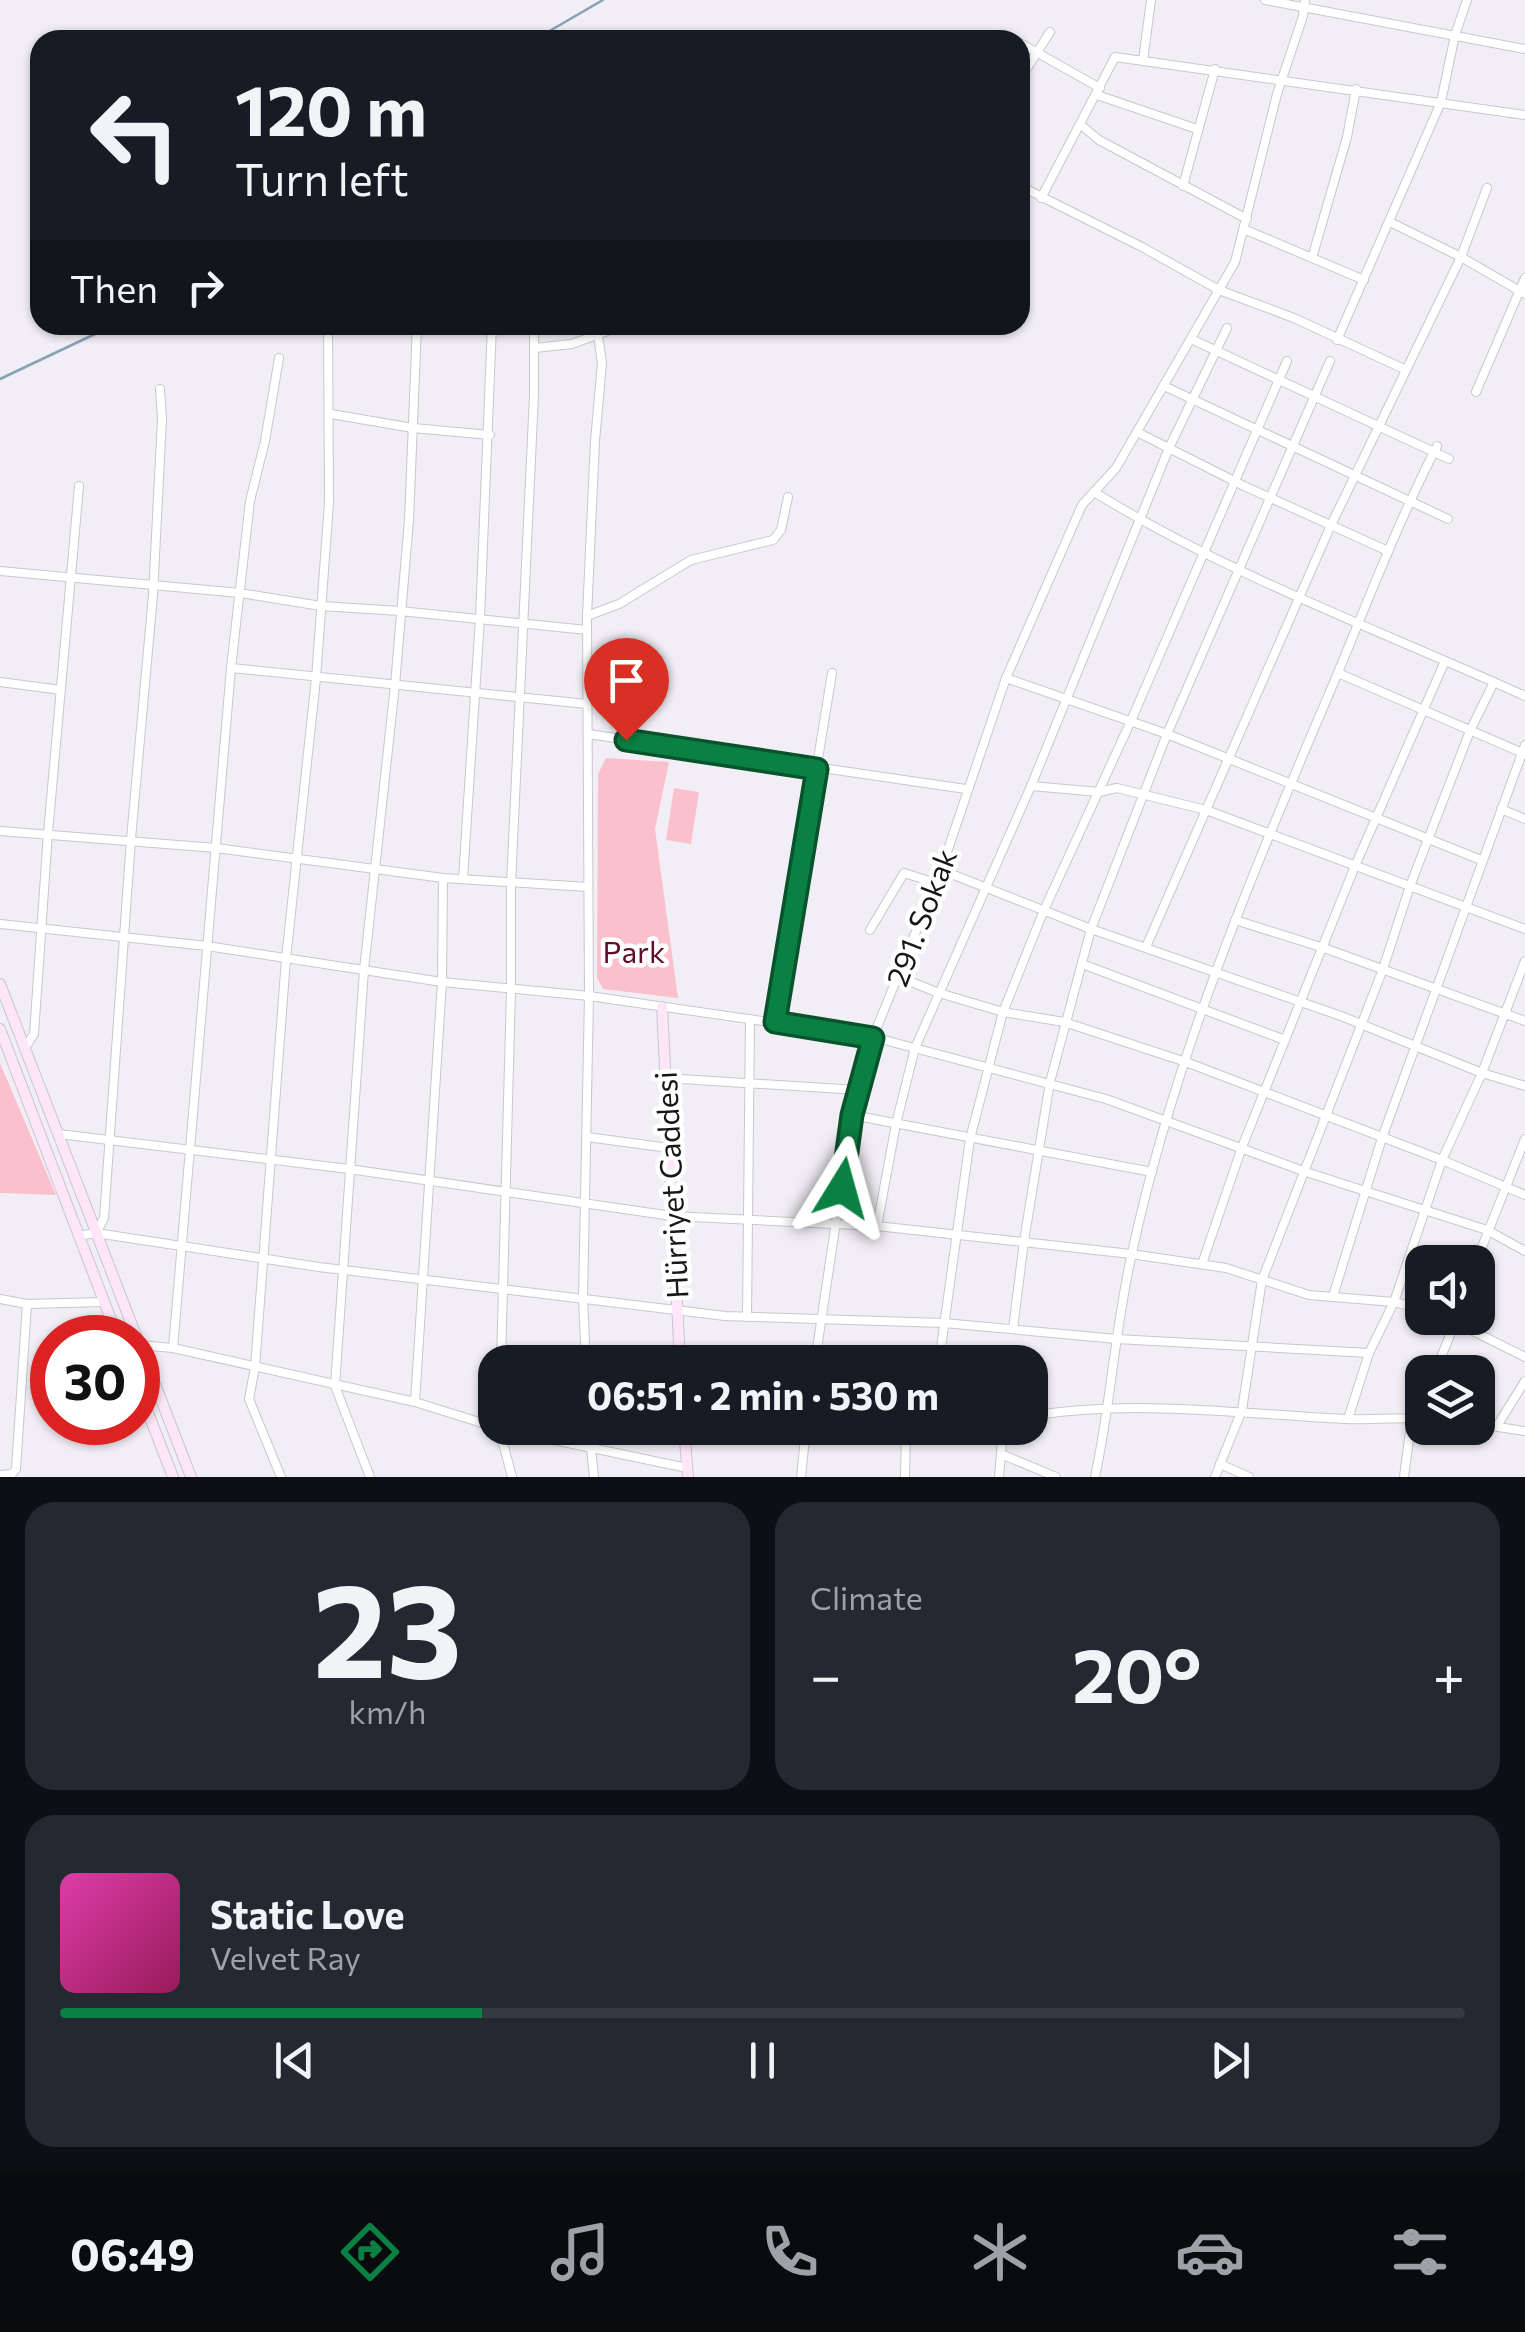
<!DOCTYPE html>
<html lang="en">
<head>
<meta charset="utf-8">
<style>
	:root { --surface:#171b24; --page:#242831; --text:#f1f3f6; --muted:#9ea1a6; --line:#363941; --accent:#0b8043 }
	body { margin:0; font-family:Commissioner,sans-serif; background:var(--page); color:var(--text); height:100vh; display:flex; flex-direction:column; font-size:38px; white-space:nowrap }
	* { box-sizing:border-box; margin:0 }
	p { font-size:32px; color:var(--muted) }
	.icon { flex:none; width:55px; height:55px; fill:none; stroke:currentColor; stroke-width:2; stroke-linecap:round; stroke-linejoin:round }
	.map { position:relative; height:1477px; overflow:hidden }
	.drawer { display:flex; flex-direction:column; gap:25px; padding:25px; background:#0d0f14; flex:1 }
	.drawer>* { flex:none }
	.banner { position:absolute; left:30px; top:30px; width:1000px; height:305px; border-radius:30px; box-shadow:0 2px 8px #0004; background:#171b24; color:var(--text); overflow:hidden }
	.controls { position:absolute; left:1405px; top:1245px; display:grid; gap:20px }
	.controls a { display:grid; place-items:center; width:90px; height:90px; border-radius:20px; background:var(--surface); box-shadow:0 2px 8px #0004; font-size:50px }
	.speed { position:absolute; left:30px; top:1315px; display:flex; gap:20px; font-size:50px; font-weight:700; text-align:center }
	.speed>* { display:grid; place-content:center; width:130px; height:130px; border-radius:50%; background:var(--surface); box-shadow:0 2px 8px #0004; line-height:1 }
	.speed .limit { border:15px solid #d22; background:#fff; color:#111 }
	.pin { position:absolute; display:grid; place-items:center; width:85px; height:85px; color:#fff; margin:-102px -42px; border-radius:50% 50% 50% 0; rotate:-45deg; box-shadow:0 0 10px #0007 }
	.pin .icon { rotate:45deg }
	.me { position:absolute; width:110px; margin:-55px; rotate:8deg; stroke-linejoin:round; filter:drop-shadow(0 0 8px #0008) }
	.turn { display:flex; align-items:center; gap:35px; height:210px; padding:0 40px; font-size:45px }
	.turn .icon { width:130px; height:130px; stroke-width:2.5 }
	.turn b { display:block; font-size:70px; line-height:85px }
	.then { display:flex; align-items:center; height:95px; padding:0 40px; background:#0003; gap:20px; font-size:38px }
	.big { font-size:75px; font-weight:700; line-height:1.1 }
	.drawer .card { flex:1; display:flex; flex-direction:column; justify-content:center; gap:15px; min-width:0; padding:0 35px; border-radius:30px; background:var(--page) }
	.drawer .dial { align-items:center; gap:0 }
	.dial b { font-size:130px; line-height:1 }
	.song { display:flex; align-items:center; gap:30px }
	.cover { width:120px; height:120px; border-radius:15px; background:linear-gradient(135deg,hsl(320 70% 55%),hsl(330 70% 35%)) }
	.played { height:10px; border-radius:5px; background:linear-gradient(90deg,var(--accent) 30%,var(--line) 30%) }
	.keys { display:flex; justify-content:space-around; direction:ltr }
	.heat { display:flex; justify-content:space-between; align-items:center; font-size:55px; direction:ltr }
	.drawer .tiles { flex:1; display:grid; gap:25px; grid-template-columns:1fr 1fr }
	.card:last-child { grid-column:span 2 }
	.trip { position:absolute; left:478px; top:1345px; width:570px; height:100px; border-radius:30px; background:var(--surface); box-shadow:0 2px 8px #0004; font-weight:700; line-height:100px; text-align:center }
	.tabs { display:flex; height:160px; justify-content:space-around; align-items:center; background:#090b0e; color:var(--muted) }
	.tabs .icon { width:70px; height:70px }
	.tabs .current { color:var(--accent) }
	.tabs b { font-size:45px; color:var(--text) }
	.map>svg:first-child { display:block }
	.green { fill:#fac1cc }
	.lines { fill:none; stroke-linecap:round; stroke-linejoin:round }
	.stream { stroke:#87a2b3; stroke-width:2.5 }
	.street-casing { stroke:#c9c7cd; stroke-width:10 }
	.secondary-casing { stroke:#c9c7cd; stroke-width:12 }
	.street { stroke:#fff; stroke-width:8 }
	.secondary { stroke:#fce6f8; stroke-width:10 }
	.route-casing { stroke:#07532c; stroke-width:25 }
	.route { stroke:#0b8043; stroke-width:18 }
	.labels { text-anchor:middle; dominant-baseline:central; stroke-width:9; stroke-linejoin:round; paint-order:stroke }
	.street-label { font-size:30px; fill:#171719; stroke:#fff }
	.park-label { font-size:30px; fill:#610d2c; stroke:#fff }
</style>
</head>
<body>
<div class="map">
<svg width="1525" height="1477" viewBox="0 0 1525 1477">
	<rect width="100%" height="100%" fill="#f1eef5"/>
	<g class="green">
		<path d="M606,758L669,762L655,829L678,998L603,989L597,978L598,774Z"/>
		<path d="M674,788L699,792L691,844L666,840Z"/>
		<path d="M0,1063L56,1195L0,1193Z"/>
	</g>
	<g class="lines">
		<g class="stream">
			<path d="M534,40L603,0"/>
			<path d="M0,379L114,325"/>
		</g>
		<g class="street-casing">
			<g id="street">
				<path d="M1265,0L1525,49"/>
				<path d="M1004,35L1014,40"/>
				<path d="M1020,43L1100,88"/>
				<path d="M1143,61L1151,0"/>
				<path d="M1020,79L1050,32"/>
				<path d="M1097,95L1197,129"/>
				<path d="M1081,125L1099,140L1247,219"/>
				<path d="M1020,186L1142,247L1219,290L1294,318L1404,369"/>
				<path d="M1183,186L1215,69"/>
				<path d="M1041,198L1115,57L1525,115"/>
				<path d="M1390,222L1461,257L1525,294"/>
				<path d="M1246,230L1364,280"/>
				<path d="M1312,258L1347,137L1356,89"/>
				<path d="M1191,339L1449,459"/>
				<path d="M1337,340L1441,102L1455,35L1467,0"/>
				<path d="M535,348L572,344L610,330"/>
				<path d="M1164,386L1448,519"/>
				<path d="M1476,392L1525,278"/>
				<path d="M331,414L413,428L490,435"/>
				<path d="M1137,432L1244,486L1388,551"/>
				<path d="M1094,492C1230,576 1380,630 1525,696"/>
				<path d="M0,571L240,593L321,606L400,611L587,630"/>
				<path d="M587,616L619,604L691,560L773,540L781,530L788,497"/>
				<path d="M231,668L587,704"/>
				<path d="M1338,673L1525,754"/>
				<path d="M1006,678L1167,734L1481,860"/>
				<path d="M0,682L61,690"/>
				<path d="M588,734L966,789"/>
				<path d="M1031,786L1099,792L1117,788L1206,810L1525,929"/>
				<path d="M1501,809L1525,819"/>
				<path d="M0,831L216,848L443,878L588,887"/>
				<path d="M941,870L1091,929L1341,1016L1482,1073L1525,1086"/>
				<path d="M463,879L480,618L492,325"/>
				<path d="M1235,920L1324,948L1525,1021"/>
				<path d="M0,924L207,946L442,982L589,996L873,1037L1106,1099L1306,1172L1487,1230L1525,1251"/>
				<path d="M870,930L904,873L936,883"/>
				<path d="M1146,947L1331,525L1461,257L1487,188"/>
				<path d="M1082,964L1285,1040"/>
				<path d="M899,977L939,993L1003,1012L1064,1022L1186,1062L1442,1160L1525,1195"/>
				<path d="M775,1023L832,673"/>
				<path d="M24,1049L34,1034L48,833L79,486"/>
				<path d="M665,1078L858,1090"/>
				<path d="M852,1115L1152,1172"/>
				<path d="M59,1134L349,1169L672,1216L877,1226L1131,1254L1226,1268L1309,1295L1394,1302L1422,1309"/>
				<path d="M587,1137L669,1148"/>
				<path d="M877,1226L896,1124L915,1048L1031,786L1169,448L1227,328"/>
				<path d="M96,1233L319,1267L725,1316L944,1323L1117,1339L1369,1353"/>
				<path d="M78,1236L96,1233L104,1218L131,839L153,595L162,419L160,389"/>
				<path d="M1476,1262L1525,1139"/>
				<path d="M1202,1264L1242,1147L1355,866L1445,661"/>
				<path d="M1333,1296L1382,1138L1525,745"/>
				<path d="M0,1299L27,1304L104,1302"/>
				<path d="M747,1317L750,1019"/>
				<path d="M1447,1318L1525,1357"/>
				<path d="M1013,1329L1024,1241L1050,1082L1091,929L1167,734L1330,361"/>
				<path d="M138,1345L173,1348L415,1402L495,1427"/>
				<path d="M173,1348L231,668L250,501L265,441L279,358"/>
				<path d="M501,1362L511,990V884L534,395V325"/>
				<path d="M586,1362L583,1299L589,996L587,616L595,441L602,363L598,336"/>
				<path d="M815,1362L852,1115L873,1037L941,870L1006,678L1082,505L1116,468L1235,262L1277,94L1303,16L1305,0"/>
				<path d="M939,1362L970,1139L1003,1012L1044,910L1130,723L1287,361"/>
				<path d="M1435,1372L1457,1318"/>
				<path d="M415,1402L442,982L443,878"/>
				<path d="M1030,1416C1135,1399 1240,1414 1345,1419C1371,1420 1397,1417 1422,1419"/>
				<path d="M1348,1419L1369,1353L1394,1302L1442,1160L1482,1073L1525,961"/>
				<path d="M1478,1424L1525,1431"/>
				<path d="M1497,1426L1525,1381"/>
				<path d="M497,1428L687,1468"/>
				<path d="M499,1428L512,1477"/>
				<path d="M589,1428L594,1477"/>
				<path d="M685,1430L918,1428"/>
				<path d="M1001,1454L1056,1477"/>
				<path d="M1220,1464L1249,1477"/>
				<path d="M0,1475L12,1474L16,1469L27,1304"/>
				<path d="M281,1477L249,1399L255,1367L286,959L316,678L329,503L328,325"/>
				<path d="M370,1477L335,1386L364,970L395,685L409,520L417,325"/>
				<path d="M801,1477L806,1428"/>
				<path d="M905,1477L906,1429"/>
				<path d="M999,1477L1003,1428"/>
				<path d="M1095,1477C1111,1403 1115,1327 1132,1253C1175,1052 1257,863 1337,675C1369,598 1399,520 1437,446"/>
				<path d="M1215,1477L1242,1410L1262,1280L1383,969L1410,886L1470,731L1494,682"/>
				<path d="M1404,1477L1410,1431L1422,1403"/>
			</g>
		</g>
		<g class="secondary-casing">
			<g id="secondary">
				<path d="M0,984L137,1338"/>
				<path d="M662,1007L680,1362"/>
				<path d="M0,1029L118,1338"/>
				<path d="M138,1340L191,1477"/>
				<path d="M138,1387L173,1477"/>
				<path d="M684,1428L688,1477"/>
			</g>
		</g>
		<use href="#street" class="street"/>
		<use href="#secondary" class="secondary"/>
	</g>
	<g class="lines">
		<g class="route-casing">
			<path id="route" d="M626,740L817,769L775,1022L873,1038L852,1115L842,1188"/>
		</g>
		<use href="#route" class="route"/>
	</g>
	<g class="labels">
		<g class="street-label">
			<text transform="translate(920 917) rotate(-69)">291. Sokak</text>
			<text transform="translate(670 1185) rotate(-93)">Hürriyet Caddesi</text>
		</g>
		<g class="park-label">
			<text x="634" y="950">Park</text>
		</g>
	</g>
</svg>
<div class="controls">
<a><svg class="icon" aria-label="sound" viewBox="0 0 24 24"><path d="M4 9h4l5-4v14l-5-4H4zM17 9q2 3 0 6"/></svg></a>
<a><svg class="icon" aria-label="layers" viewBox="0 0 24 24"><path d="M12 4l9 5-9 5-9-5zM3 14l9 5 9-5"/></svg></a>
</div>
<div class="speed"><div class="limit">30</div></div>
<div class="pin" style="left:626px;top:740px;background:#d93025"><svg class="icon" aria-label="arrive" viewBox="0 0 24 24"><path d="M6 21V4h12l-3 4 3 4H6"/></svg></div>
<svg class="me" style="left:842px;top:1188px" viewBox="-20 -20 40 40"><path d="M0-17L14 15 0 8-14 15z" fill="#0b8043" stroke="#fff" stroke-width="4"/></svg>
<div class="trip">06:51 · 2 min · 530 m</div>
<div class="banner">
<div class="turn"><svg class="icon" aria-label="left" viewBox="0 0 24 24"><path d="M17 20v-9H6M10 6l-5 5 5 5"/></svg><div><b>120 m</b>Turn left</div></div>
<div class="then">Then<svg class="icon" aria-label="right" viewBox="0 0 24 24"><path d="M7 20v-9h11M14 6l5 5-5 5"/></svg></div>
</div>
</div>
<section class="drawer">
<div class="tiles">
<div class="card dial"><b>23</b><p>km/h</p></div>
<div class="card"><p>Climate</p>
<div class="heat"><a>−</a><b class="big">20°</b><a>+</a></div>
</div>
<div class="card">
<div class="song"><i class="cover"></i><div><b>Static Love</b><p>Velvet Ray</p></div></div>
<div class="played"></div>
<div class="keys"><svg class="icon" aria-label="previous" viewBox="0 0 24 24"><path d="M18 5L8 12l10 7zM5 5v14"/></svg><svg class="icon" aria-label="pause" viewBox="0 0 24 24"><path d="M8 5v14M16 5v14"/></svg><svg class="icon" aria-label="next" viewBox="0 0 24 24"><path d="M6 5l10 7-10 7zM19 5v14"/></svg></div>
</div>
</div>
</section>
<nav class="tabs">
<b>06:49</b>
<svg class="icon current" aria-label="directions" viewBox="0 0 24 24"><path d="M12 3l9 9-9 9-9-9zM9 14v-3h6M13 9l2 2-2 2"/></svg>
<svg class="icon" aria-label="music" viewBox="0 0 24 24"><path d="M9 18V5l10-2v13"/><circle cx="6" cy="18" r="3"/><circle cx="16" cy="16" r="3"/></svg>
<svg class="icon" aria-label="phone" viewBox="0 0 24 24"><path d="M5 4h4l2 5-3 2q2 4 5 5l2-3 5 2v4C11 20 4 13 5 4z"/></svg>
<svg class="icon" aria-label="climate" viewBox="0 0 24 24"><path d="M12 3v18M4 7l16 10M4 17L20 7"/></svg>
<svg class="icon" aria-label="car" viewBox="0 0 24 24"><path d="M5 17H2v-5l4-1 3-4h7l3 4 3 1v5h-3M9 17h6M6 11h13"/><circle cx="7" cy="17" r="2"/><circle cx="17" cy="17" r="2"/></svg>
<svg class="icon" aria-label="filters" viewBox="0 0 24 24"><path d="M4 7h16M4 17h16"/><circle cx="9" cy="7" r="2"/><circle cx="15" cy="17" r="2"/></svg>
</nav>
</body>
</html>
